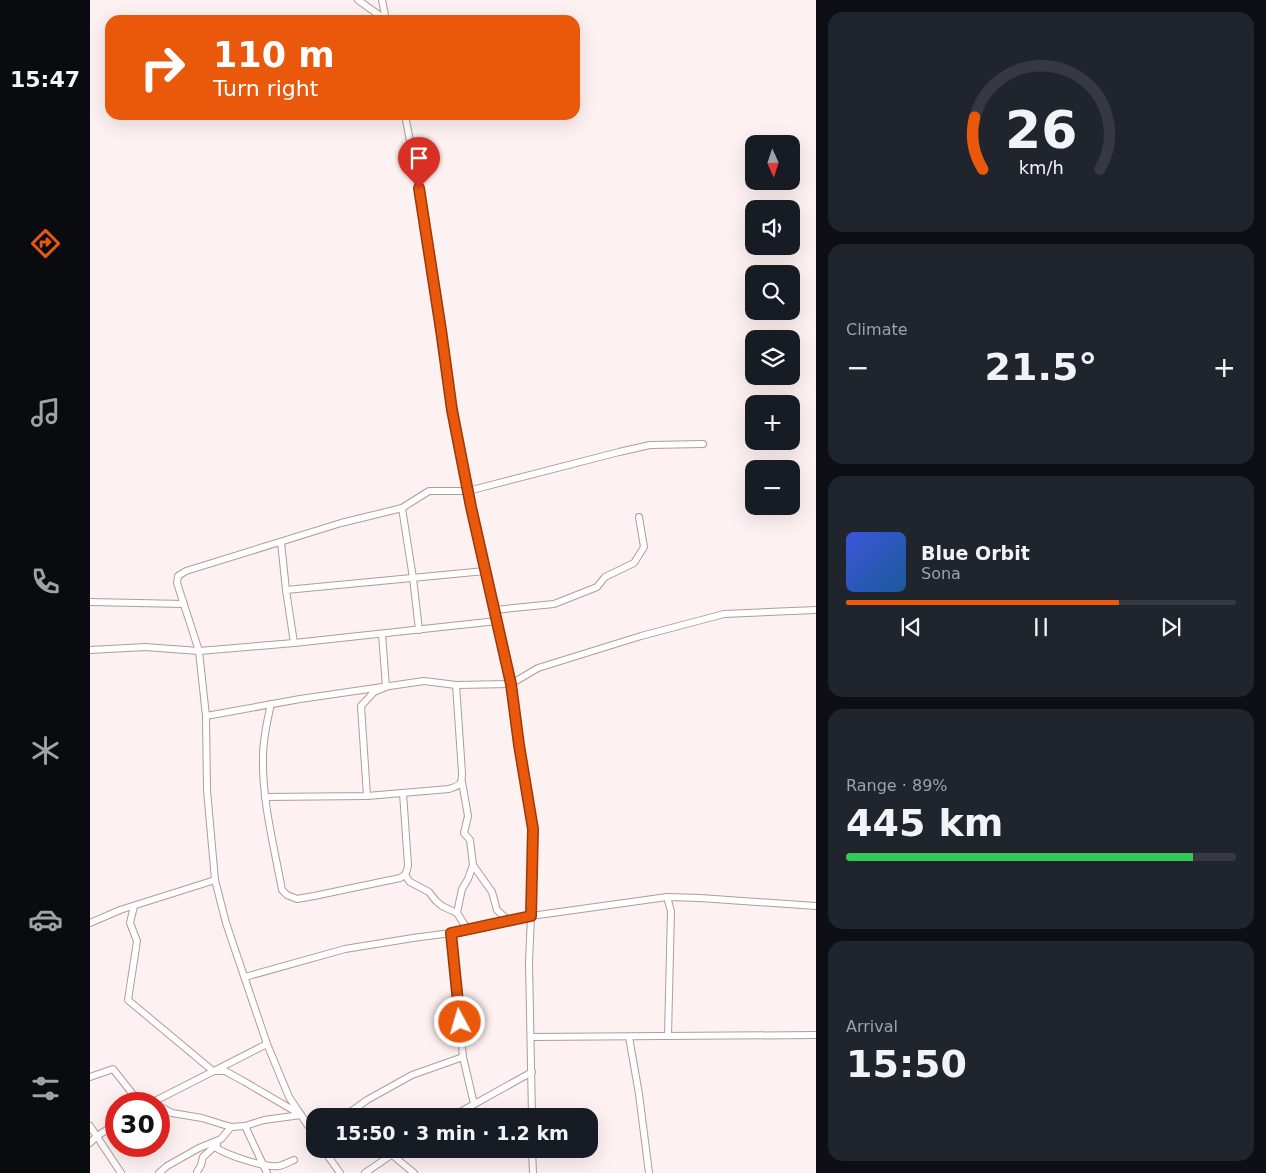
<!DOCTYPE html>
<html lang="en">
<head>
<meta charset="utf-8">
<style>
	:root { --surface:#171b24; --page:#20242c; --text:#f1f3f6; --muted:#9ea1a6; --line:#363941; --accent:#ea580c }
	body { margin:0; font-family:"DejaVu Sans",sans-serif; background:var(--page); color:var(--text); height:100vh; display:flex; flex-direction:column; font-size:19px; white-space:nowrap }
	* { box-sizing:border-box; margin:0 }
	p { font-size:16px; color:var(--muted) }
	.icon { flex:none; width:28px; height:28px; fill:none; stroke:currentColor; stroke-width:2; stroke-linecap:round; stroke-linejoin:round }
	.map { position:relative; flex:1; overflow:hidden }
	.sheet { display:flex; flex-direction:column; gap:12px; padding:12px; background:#0d0f14; width:450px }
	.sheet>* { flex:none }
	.hud { position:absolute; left:15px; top:15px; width:475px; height:105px; border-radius:15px; box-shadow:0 5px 20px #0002; background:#ea580c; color:#fff; overflow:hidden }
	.needle { width:32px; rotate:177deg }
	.tools { position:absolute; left:655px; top:135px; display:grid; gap:10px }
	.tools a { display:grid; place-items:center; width:55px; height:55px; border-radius:10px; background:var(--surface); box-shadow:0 5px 20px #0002; font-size:25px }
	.speed { position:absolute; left:15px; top:1092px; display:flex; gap:10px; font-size:25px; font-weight:700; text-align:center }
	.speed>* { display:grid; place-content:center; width:65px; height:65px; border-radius:50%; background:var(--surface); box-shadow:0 5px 20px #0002; line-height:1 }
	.speed .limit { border:8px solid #d22; background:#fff; color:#111 }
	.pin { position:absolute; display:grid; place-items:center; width:42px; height:42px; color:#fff; margin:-51px -21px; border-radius:50% 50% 50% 0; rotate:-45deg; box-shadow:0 0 5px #0007 }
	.pin .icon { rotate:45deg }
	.me { position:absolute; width:55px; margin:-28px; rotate:354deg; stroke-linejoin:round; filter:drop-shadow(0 0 4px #0008) }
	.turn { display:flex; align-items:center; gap:18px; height:105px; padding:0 25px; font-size:22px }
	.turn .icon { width:65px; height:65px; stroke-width:2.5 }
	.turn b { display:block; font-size:35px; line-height:42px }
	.big { font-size:38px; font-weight:700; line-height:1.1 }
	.sheet .card { flex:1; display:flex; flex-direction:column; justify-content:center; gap:8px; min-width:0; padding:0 18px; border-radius:15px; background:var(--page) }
	.sheet .dial { align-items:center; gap:0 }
	.dial svg { height:130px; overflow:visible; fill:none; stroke:var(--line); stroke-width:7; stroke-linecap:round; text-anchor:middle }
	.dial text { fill:var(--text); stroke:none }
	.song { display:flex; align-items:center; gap:15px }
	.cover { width:60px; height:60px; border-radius:8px; background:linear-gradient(135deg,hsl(230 70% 55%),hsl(210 70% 35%)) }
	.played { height:5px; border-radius:2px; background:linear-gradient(90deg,var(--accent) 70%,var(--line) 70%) }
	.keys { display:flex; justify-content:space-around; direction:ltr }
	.heat { display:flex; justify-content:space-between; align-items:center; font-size:28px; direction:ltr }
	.charge { height:8px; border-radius:4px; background:linear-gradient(90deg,#34c759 89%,var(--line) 0) }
	.trip { position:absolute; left:216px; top:1108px; width:292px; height:50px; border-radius:15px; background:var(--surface); box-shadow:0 5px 20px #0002; font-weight:700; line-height:50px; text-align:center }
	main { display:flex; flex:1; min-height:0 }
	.dock { display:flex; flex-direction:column; width:90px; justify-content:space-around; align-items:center; background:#090b0e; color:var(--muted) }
	.dock .icon { width:35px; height:35px }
	.dock .selected { color:var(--accent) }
	.dock b { font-size:22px; color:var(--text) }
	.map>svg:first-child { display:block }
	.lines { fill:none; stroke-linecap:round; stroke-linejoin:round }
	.minor-casing { stroke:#b69999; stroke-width:8 }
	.minor { stroke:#fff; stroke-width:6 }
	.route-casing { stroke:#983908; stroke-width:12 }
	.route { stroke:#ea580c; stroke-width:9 }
</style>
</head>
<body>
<main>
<nav class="dock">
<b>15:47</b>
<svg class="icon selected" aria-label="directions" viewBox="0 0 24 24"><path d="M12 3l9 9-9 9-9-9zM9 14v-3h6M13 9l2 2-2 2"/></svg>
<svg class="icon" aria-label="music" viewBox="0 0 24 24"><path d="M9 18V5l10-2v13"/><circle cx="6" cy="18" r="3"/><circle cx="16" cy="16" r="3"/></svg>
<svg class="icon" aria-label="phone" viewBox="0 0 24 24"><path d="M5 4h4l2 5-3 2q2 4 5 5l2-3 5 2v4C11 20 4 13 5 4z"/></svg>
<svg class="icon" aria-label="climate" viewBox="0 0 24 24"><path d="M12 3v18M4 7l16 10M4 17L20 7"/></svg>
<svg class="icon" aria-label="car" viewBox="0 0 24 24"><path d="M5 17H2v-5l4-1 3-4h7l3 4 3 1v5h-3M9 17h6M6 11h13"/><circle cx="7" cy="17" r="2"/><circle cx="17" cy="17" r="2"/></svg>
<svg class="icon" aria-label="filters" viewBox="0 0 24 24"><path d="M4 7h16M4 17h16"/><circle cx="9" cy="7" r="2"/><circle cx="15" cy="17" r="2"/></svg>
</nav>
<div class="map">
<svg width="726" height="1173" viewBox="0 0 726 1173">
	<rect width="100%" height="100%" fill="#fef1f1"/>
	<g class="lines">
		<g class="minor-casing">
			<g id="minor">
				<path d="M268,0L296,20"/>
				<path d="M292,0L296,20"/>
				<path d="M315,115L329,188L351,330L363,410L378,491L421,684L429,745L443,829L441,916L439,962L442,1116"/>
				<path d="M312,508L323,578L329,630"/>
				<path d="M191,542L196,590L204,643"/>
				<path d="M196,590L395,571"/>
				<path d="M0,602L94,604"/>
				<path d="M404,610L464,604L507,587L515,577L544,563L554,547L549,517"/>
				<path d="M0,650L55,647L109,651L204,643L407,621"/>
				<path d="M181,704C177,721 173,739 173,757C172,801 184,846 192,890L197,895L207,899L224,896L310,878C316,875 317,872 318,865L313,793"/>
				<path d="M116,716L210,699L334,681L366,685L421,684L448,668L551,636L634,614L726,610"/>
				<path d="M372,782L378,816L374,833L380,840L383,865L402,892L407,910L419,921"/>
				<path d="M277,796L271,706L284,692L296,687L292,634"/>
				<path d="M175,797L277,796L359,789C370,785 372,785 372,773L366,685"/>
				<path d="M315,875L320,882L339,892L346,901L352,906L367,913"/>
				<path d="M577,897L581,911L578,1036"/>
				<path d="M44,906L40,923L47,941L38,1000L123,1071H135L155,1082L208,1113"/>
				<path d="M0,923L30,910L125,880"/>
				<path d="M378,930L367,913L372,889L378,879L383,865"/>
				<path d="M361,933L373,1057L384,1104"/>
				<path d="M155,977L255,949L323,938L361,933L441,916L577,897L610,898L726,906"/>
				<path d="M441,1037L726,1035"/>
				<path d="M539,1037L549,1094L559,1173"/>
				<path d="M0,1077L23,1069L49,1102L56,1104"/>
				<path d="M59,1104L177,1044"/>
				<path d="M69,1106L82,1113L112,1118L141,1127L155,1126L174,1120L211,1115"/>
				<path d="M255,1116L277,1100L322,1075L373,1057"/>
				<path d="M363,1116L442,1072"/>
				<path d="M0,1126L31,1173"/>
				<path d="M155,1126L177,1173"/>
				<path d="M225,1136L199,1097L177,1044L136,923L125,880L117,790L116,716L109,651L87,583L88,576L96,571L251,523L312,508L339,491H378L529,452L560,445L613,444"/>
				<path d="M0,1143L7,1136L26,1124"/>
				<path d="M125,1147C136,1155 175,1168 189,1166C194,1165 199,1162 204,1160"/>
				<path d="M233,1149L250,1173"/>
				<path d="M442,1149L443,1173"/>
				<path d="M301,1154L324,1173"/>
				<path d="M69,1173L77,1166L109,1148L131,1139L141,1127"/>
				<path d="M107,1173V1172L111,1165L113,1157L127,1144"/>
				<path d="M275,1173L310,1149"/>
			</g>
		</g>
		<use href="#minor" class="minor"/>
	</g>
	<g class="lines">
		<g class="route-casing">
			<path id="route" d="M329,188L351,330L362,410L381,507L421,684L429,745L443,829L441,916L361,933L370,1022"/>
		</g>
		<use href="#route" class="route"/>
	</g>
</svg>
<div class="tools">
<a><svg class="needle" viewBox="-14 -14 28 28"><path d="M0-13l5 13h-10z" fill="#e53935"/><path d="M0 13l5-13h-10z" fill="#9ea1a6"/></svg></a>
<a><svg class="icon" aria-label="sound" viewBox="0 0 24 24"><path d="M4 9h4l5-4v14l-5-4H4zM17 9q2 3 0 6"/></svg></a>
<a><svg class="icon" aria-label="search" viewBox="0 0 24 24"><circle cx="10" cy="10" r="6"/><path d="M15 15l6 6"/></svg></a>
<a><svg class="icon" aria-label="layers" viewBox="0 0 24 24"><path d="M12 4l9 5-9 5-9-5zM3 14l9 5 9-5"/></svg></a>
<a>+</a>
<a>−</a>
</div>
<div class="speed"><div class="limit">30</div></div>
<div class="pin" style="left:329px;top:188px;background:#d93025"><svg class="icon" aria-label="arrive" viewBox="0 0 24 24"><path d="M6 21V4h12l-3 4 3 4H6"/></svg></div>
<svg class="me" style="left:370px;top:1022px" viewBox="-20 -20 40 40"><circle r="17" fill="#ea580c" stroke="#fff" stroke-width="3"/><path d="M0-11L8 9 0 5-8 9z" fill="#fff"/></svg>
<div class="trip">15:50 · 3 min · 1.2 km</div>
<div class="hud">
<div class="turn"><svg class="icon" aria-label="right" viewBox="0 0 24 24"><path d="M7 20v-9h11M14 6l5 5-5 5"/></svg><div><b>110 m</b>Turn right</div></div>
</div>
</div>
<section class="sheet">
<div class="card dial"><svg viewBox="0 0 100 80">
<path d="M14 69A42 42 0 1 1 86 69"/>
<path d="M14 69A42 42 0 0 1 9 37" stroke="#ea580c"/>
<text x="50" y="56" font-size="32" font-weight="700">26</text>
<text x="50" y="72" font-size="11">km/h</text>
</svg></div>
<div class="card"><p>Climate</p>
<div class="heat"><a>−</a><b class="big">21.5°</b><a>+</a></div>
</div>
<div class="card">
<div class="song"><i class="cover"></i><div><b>Blue Orbit</b><p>Sona</p></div></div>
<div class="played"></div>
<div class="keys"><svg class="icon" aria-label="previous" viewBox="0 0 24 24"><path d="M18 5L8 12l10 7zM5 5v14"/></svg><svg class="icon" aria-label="pause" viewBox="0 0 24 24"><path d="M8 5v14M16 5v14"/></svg><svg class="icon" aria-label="next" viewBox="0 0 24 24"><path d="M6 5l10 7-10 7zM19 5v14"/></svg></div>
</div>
<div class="card"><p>Range · 89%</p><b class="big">445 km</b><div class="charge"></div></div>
<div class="card"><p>Arrival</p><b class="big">15:50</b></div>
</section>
</main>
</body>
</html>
